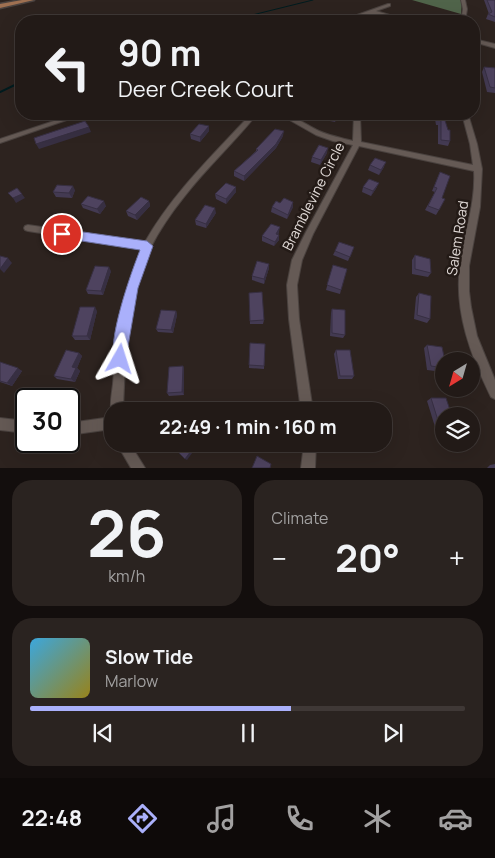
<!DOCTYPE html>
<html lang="en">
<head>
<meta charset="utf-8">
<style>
	:root { --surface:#221a17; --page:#2a2320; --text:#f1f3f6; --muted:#a2a1a1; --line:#3f3836; --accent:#aab0fb }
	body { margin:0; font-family:Manrope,sans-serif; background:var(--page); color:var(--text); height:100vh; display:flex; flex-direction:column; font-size:19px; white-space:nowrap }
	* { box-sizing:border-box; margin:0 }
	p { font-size:16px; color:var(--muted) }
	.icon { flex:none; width:28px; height:28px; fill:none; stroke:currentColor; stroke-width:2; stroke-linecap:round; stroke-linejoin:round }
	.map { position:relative; height:468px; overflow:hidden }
	.side { display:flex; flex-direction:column; gap:12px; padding:12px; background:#130e0d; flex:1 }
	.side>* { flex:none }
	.banner { position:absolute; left:15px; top:15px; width:465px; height:105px; border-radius:20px; box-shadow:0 5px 20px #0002,0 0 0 1px var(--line); background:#221a17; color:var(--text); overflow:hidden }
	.needle { width:32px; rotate:217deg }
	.tools { position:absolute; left:435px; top:352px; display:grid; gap:10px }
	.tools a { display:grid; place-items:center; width:45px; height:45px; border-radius:50%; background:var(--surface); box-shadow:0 5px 20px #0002,0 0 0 1px var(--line); font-size:25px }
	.speed { position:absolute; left:15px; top:388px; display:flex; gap:10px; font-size:25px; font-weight:700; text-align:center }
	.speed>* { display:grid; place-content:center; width:65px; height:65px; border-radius:50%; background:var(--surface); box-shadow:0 5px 20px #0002,0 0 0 1px var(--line); line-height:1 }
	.speed .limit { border:2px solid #111; border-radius:8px; background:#fff; color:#111 }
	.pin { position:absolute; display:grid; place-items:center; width:42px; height:42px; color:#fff; margin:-21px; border:2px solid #fff; border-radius:50%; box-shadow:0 1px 5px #0007 }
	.me { position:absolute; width:55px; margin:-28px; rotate:6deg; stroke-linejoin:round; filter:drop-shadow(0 0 4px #0008) }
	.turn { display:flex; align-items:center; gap:18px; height:105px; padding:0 20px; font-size:22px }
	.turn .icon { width:65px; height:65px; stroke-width:2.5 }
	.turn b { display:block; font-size:35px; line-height:42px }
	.big { font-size:38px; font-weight:700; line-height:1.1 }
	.side .tile { flex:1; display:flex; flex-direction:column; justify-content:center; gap:8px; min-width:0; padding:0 18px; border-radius:20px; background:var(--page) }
	.side .dial { align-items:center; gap:0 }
	.dial b { font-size:65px; line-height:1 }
	.song { display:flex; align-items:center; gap:15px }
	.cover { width:60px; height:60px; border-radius:8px; background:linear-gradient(135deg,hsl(200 70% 55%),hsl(50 70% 35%)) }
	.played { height:5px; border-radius:2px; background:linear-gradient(90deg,var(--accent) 60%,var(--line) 60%) }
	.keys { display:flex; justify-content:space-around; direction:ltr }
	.heat { display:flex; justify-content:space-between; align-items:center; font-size:28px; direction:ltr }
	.side .tiles { flex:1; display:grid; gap:12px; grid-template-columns:1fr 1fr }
	.tile:last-child { grid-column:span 2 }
	.trip { position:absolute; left:104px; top:402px; width:288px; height:50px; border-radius:20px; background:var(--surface); box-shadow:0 5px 20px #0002,0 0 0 1px var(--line); font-weight:700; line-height:50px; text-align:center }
	.tab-bar { display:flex; height:80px; justify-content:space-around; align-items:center; background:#0e0a09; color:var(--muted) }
	.tab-bar .icon { width:35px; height:35px }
	.tab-bar .on { color:var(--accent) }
	.tab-bar b { font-size:22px; color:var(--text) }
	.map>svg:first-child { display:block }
	.forest { fill:#50644a }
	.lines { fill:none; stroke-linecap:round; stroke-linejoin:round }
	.stream-far1 { stroke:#001c1f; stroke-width:1 }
	.stream { stroke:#001c1f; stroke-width:2 }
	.minor-casing { stroke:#4a423f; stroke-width:2 }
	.major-casing { stroke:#4a423f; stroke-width:3 }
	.minor { fill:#655a55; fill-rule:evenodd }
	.major { fill:#9f7051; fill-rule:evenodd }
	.wall { fill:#433a52 }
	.shaded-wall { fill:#372f42 }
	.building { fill:#4e435f; stroke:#372f42 }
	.route { fill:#aab0fb; stroke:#6e72a3 }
	.labels { text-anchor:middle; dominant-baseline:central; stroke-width:5; stroke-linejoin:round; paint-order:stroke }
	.street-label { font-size:14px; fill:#e1dad7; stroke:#231a16 }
</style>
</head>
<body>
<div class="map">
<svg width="495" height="468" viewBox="0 0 495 468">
	<rect width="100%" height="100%" fill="#2d231f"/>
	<path class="forest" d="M412,0H462L461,14Z"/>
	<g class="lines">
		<path class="stream-far1" d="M228,21L313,0"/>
		<path class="stream" d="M0,92L21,82"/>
		<g class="minor-casing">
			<g id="minor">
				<path d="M461,0H465L467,9L465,21H461L463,9Z"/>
				<path d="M388,4H390V6L376,11L410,21C393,21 371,5 357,21H353L357,15Z"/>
				<path d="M474,39L495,44V48L474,42Z"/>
				<path d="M75,114H84L0,143V139Z"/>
				<path d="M251,114H257C234,143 207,167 184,197C172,212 160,229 151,247C127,298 125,356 123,411H112V415C109,406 112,393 113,384C116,337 123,292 142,249L28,231L25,230L24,228L25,226L28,225L145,242C173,193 213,155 251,114Z"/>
				<path d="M279,114C293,114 306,125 319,131C330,136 342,138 353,141L354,114H360L361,142L473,165L470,144L462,114H468L477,144L482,169L480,207L469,266V291L471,307L477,336L495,380V399L491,397C471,356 454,312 460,265C464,233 476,203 474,171L359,146L313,234L302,260L297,285L299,319L313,411H301L289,319L287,285L292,260L306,232L353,145L333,141L316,135Z"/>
				<path d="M112,417V429L69,435V423Z"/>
				<path d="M0,418L26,421V433L0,430Z"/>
				<path d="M117,444H130L145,468H131Z"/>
				<path d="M304,444H316L315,468H301Z"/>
			</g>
		</g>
		<g class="major-casing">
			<path id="major" d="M22,0H34L0,8V4Z"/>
		</g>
		<use href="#minor" class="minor"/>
		<use href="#major" class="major"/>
	</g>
	<g class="wall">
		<path d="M484,0H495V22L486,19L488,14H489Z"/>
		<path d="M484,67L495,68V93L487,92L482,72Z"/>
		<path d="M326,114H339L335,122L325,120Z"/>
		<path d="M379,114H388L387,118L378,117Z"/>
		<path d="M431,114H443L450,141L448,146L438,144V125H436L435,119H431Z"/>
		<path d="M209,131L200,142L191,139L190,134Z"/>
		<path d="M283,136L276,148L244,181L234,176V171L256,151V149Z"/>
		<path d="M327,153L320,165L311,162L312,157Z"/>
		<path d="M370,165L384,167L379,175L368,170Z"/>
		<path d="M440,172L442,198L439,210L436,215L425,210L435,192L432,191Z"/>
		<path d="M363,187H377L371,196L362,192Z"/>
		<path d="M75,190L72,198L56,197L53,192Z"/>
		<path d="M236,192L226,204L216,199L215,194Z"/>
		<path d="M149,201L150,206L137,220L128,216L126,211Z"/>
		<path d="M293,202V207L287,219L271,212L272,207Z"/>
		<path d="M81,204L106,206L100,214L83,208Z"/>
		<path d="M216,213L206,228L196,225L195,220Z"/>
		<path d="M279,232L278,235H279V240L274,246L262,241V236Z"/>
		<path d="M354,247L348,261L333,255L335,251Z"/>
		<path d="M415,255L431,273L428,277L412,274V260Z"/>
		<path d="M269,264V268L264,284L252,280V276Z"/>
		<path d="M333,265L341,290L340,294L326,290Z"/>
		<path d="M111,271L103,295L88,294L86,290Z"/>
		<path d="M249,293L264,320L263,324H250Z"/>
		<path d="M419,293L430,319L427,323L414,319L416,297Z"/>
		<path d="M332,309L345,335L343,338L330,336L331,313Z"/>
		<path d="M97,311L90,340H75L72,336Z"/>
		<path d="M176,311L177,315L173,333L158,332L156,329Z"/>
		<path d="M250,343L265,344L264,369L249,368Z"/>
		<path d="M427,345L444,368V371L443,372L427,370L424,348Z"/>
		<path d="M336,350L354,376L352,379H338L334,354Z"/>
		<path d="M79,353L82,356L77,368L80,371L75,382L57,379L54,376Z"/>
		<path d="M0,362L22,371L12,386L0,382Z"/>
		<path d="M183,366L184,369V395L169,396L167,393Z"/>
		<path d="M431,398L444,416V429L436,430L427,401Z"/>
		<path d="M353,444H371V451L369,452L353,450Z"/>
		<path d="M495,464V468H487L490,465Z"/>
	</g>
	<g class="shaded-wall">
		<path d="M129,114H140L131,118Z"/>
		<path d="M209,126V131L200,142V137Z"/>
		<path d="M89,127L91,132L39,149L36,144Z"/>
		<path d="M284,131L283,136L276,148L244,181V176Z"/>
		<path d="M328,148L327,153L320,165L321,160Z"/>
		<path d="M386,162L384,167L379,175L381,170Z"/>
		<path d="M379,183L377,187L371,196L373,191Z"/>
		<path d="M73,186L75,190L72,198L69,193Z"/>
		<path d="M236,187V192L226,204V199Z"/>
		<path d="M22,194L25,198L16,203L13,198Z"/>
		<path d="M104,201L106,206L100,214L97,209Z"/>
		<path d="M149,201L150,206L137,220L135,215Z"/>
		<path d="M293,202V207L287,219L288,215Z"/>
		<path d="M215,208L216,213L206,228V224Z"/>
		<path d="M280,227L279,232L275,238L276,234Z"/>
		<path d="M279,235V240L274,246L275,242Z"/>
		<path d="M8,258L12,263L4,273L0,269Z"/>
		<path d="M269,264V268L264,284V279Z"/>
		<path d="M109,267L111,271L103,295L101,291Z"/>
		<path d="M95,307L97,311L90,340L87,336Z"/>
		<path d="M176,311L177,315L173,333L171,330Z"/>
		<path d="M79,353L82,356L77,368L80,371L75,382L71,379L72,367Z"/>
		<path d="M183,366L184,369V395L182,392Z"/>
		<path d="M18,368L22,371L12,386L7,383Z"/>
		<path d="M194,447L195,449L187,460L185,459Z"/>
	</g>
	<g class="building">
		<path d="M487,0H495V17L488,14L492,12Z"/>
		<path d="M484,67L495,68V88L490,87Z"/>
		<path d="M326,114H338L336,118L326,115Z"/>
		<path d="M433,114H443L448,130H450V141L441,140V121L438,120L437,114Z"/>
		<path d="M85,121L89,127L36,144L34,138Z"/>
		<path d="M199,124L209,126L200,137L190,134Z"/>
		<path d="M275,129L284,131L276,144L244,176L234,171L258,150L256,149Z"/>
		<path d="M319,145L328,148L321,160L312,157Z"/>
		<path d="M375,158L386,162L381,170L370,165Z"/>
		<path d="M440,172L450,176L442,198L445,199L439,210L428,206L437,188L434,187Z"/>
		<path d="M369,179L379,183L373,191L363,187Z"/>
		<path d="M226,183L236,187L226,199L215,194Z"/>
		<path d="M57,185L73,186L69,193L53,192Z"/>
		<path d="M17,188L22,194L13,198L8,193Z"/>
		<path d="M88,196L104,201L97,209L81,204Z"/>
		<path d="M141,197L149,201L135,215L126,211Z"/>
		<path d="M284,198L293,202L288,215L272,207L276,201L280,203Z"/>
		<path d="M205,205L215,208L206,224L195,220Z"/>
		<path d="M271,224L280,227L276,234L279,235L275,242L262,236Z"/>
		<path d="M339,242L354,247L350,257L335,251Z"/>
		<path d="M415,255L430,259L431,273L415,269Z"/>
		<path d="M0,256L8,258L0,269Z"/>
		<path d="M257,261L269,264L264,279L252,276Z"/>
		<path d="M333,265L347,269L341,290L327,285Z"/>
		<path d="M95,266L109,267L101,291L86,290Z"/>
		<path d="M262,292L264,320L250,321L249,293Z"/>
		<path d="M419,293L431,296L430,319L417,315Z"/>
		<path d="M80,307H95L87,336H72Z"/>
		<path d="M332,309L345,310V335L332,333Z"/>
		<path d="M161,310L176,311L171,330L156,329Z"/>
		<path d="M250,343L265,344L264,366L249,365Z"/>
		<path d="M427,345L442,347L445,361H444V368L431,366Z"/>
		<path d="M66,350L79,353L72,367L76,368L71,379L54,376Z"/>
		<path d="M336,350H350L354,376H340Z"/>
		<path d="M0,362L18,368L7,383L0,381Z"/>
		<path d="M183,366L182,392L167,393L169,367Z"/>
		<path d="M431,398H446L452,416H444V427H440Z"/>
		<path d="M255,404L272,405V411H254Z"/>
		<path d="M172,444H190L194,447L185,459L171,445Z"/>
		<path d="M355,444H371V451L355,448Z"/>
		<path d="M257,456L271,464L270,468H252Z"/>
	</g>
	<path class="route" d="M62,229L147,241L153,246L138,288L125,364L120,367L115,364C106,342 131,273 140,250L62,238L57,234Z"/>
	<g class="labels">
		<g class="street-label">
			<text transform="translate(313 196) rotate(-63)">Bramblevine Circle</text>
			<text transform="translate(457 238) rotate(-81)">Salem Road</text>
		</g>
	</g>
</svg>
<div class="tools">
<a><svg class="needle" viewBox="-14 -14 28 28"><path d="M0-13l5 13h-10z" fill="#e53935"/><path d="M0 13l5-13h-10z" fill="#a2a1a1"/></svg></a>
<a><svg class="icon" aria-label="layers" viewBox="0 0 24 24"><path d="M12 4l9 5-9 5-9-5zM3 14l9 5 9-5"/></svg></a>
</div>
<div class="speed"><div class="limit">30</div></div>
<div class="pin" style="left:62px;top:234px;background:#d93025"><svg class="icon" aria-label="arrive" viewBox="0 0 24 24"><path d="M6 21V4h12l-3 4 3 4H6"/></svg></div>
<svg class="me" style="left:120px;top:359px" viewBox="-20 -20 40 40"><path d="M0-17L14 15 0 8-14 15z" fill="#aab0fb" stroke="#fff" stroke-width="4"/></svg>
<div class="trip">22:49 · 1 min · 160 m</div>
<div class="banner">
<div class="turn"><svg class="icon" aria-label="left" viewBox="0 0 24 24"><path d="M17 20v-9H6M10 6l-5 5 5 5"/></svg><div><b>90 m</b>Deer Creek Court</div></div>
</div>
</div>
<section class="side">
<div class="tiles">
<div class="tile dial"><b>26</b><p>km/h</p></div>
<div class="tile"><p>Climate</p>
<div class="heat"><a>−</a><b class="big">20°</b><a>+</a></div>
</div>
<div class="tile">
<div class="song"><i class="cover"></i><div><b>Slow Tide</b><p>Marlow</p></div></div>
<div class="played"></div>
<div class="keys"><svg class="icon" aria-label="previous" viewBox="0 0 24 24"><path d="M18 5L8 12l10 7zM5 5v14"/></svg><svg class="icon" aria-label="pause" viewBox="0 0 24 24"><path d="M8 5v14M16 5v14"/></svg><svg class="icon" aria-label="next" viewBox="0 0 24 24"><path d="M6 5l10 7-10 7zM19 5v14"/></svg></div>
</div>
</div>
</section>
<nav class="tab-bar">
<b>22:48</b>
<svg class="icon on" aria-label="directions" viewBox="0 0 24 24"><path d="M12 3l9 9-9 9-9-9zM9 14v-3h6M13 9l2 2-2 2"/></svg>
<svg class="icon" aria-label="music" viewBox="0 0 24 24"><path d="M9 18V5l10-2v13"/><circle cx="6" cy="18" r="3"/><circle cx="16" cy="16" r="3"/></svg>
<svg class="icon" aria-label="phone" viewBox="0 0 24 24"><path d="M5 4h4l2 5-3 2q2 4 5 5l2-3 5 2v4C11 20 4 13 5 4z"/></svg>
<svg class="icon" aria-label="climate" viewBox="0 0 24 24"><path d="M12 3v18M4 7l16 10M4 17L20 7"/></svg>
<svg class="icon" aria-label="car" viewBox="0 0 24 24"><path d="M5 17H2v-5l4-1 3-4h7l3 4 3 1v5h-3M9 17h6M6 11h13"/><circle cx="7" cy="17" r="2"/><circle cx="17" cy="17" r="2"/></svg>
</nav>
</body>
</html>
